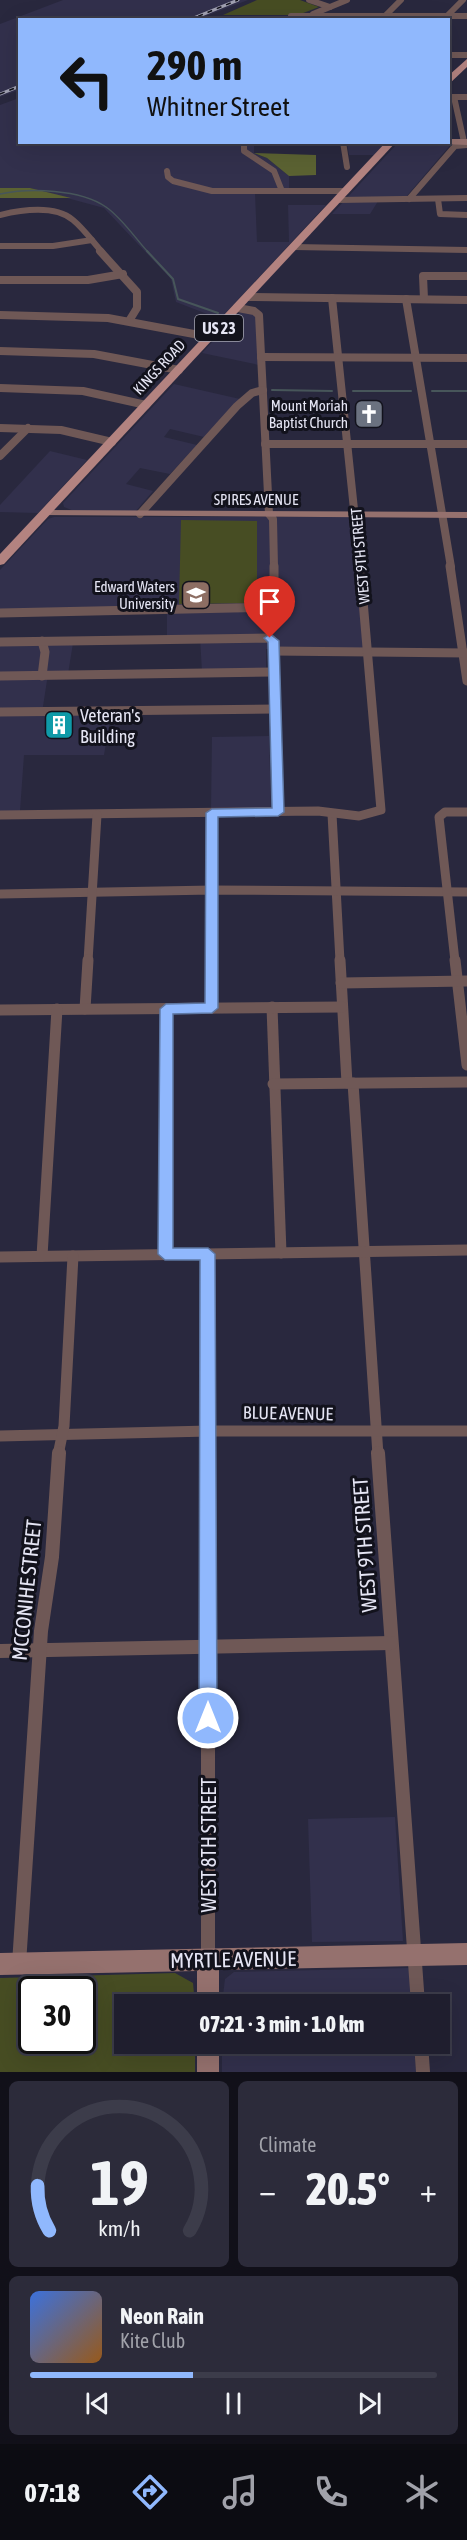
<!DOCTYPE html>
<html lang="en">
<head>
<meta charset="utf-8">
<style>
	:root { --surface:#1f1e2e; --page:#2c2b3a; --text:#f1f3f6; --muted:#a1a2aa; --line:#3c3c4a; --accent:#90b8fd }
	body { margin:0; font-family:"Asap Condensed",sans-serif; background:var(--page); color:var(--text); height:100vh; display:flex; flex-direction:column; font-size:22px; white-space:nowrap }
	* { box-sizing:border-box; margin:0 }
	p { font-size:20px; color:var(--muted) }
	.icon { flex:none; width:33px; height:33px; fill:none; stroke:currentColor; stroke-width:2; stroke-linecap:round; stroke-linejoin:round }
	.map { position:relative; height:2072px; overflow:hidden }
	.panel { display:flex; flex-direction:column; gap:9px; padding:9px; background:#111019; flex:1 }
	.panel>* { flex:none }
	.hud { position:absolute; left:18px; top:18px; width:432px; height:126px; border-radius:0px; box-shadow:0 6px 24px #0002,0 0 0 2px var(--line); background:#90b8fd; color:#111; overflow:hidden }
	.speed { position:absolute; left:18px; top:1976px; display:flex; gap:12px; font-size:30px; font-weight:700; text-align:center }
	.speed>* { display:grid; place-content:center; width:78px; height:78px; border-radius:50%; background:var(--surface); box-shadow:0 6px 24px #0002,0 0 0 2px var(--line); line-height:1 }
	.speed .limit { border:3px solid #111; border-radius:9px; background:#fff; color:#111 }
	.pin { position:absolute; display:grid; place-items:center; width:51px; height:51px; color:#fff; margin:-62px -26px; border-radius:50% 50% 50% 0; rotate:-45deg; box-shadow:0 0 6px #0007 }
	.pin .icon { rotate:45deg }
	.me { position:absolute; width:66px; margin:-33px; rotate:0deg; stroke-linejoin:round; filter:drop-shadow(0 0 4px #0008) }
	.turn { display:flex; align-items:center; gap:21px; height:126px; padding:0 30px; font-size:27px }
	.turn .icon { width:78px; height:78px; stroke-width:2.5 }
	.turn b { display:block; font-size:42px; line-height:51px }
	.big { font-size:45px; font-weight:800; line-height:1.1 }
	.panel .card { flex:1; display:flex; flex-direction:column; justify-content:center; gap:9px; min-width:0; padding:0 21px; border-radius:9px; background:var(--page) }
	.panel .dial { align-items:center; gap:0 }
	.dial svg { height:156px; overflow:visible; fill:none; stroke:var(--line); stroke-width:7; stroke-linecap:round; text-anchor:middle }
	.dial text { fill:var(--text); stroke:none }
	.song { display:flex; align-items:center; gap:18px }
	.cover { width:72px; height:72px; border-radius:9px; background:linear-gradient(135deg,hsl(220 70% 55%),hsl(30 70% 35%)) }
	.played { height:6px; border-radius:3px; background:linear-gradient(90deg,var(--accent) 40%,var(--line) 40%) }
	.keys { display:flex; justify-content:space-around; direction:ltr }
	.heat { display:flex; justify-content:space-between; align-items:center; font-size:33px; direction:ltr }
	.panel .tiles { flex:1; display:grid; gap:9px; grid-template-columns:1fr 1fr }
	.card:last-child { grid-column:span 2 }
	.trip { position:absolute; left:114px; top:1994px; width:336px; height:60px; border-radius:0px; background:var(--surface); box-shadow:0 6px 24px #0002,0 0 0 2px var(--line); font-weight:800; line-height:60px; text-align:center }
	.menu { display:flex; height:96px; justify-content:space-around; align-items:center; background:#0c0c12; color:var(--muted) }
	.menu .icon { width:42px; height:42px }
	.menu .on { color:var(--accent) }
	.menu b { font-size:27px; color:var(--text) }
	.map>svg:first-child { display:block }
	.built { fill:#32304c }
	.green { fill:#474d23; fill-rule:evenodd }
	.forest { fill:#5b6232 }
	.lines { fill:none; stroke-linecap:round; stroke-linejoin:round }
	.stream-far1 { stroke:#47565a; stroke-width:1.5 }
	.stream { stroke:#47565a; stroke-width:2 }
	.street-far4 { stroke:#6f5856; stroke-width:6 }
	.street-far3 { stroke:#6f5856; stroke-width:8 }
	.street-far2 { stroke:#6f5856; stroke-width:9 }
	.street-far1 { stroke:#6f5856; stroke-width:11 }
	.street { stroke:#6f5856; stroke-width:14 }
	.secondary { fill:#95716e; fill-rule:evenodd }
	.primary { fill:#b38380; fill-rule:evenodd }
	.rail-casing { stroke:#a0a0b1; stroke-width:3 }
	.rail { stroke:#12121c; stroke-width:1.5; stroke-dasharray:5; stroke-linecap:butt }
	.route { fill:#90b8fd; stroke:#5e78a4; stroke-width:1.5 }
	.labels { text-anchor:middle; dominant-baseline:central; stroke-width:6; stroke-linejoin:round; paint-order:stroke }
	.far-street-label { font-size:15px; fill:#e5e5f4; stroke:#12121c }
	.far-poi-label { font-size:15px; fill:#e5e5f4; stroke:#12121c; text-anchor:end }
	.shield { fill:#12121c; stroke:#a6a6b3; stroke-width:1.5 }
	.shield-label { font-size:16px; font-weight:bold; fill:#e5e5f4 }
	.poi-label { font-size:18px; fill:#e5e5f4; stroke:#12121c; text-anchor:start }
	.street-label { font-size:18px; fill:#e5e5f4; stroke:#12121c }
	.near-street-label { font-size:21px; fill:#e5e5f4; stroke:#12121c }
</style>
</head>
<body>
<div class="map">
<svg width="467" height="2072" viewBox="0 0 467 2072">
	<rect width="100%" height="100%" fill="#29283e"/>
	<g class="built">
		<path d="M63,0H248L198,19L20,20L19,90L0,97V24Z"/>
		<path d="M19,98L20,142L254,143V153L267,158L289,176V192L255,193L257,242H289L288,205H326L220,319L176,302L171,279L104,208L30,188H0V105Z"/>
		<path d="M347,143H385L374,155H349Z"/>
		<path d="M452,143L405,198H380L370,214H332L396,145Z"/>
		<path d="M242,310L256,315L259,365L202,353Z"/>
		<path d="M174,384L240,399L204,437L170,429L164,437L197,445L170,474L140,468L126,484L153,491L135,512L74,511L64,507L63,503Z"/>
		<path d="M50,451L87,460L38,513L0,512V505Z"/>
		<path d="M54,517H353L364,650L266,649V670L202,672L200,637H167V608L0,610V570L48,519Z"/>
		<path d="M73,643L68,674H48L42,713L111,714L104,755H24L20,811H0V645Z"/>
		<path d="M269,736L271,807L268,810L211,811L212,737Z"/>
		<path d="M395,1817L403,1941L312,1942L308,1819Z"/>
		<path d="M409,1968L412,2004H222L225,1979L234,1972Z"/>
		<path d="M222,2043H414L416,2072H222Z"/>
	</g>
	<g class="green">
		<path d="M257,0H300L319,7L298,15H223Z"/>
		<path d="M181,520L257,521V603L179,604Z"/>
		<path d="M175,1973L193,1983L195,2004H124V2043H195V2072H0V1978ZM32,1989H82V2040H32Z"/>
	</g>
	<g class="forest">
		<path d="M254,153L316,155V175L289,176L267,158Z"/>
		<path d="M0,188H30L71,198H0Z"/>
	</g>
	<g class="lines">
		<path class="stream-far1" d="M0,194C30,188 80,189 106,207C122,218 135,238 148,252"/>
		<g class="stream">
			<path d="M147,251L173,279L178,299L218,313"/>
			<path d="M272,390L332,391"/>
			<path d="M353,391H411"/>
			<path d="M432,391H467"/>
		</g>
		<g class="street-far4">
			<path d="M309,0L330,7"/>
			<path d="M313,14L347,0"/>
			<path d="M291,16H467"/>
			<path d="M447,16L463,0"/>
			<path d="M383,18L401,0"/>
			<path d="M448,55H467"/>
			<path d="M449,97H467"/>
			<path d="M454,97L464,142"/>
			<path d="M244,142V151L274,171L282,191"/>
			<path d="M343,142L347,167"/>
			<path d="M167,171L168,177L173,181L212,191H346"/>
			<path d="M409,199L455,146L467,145"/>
			<path d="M438,199L440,214L467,215"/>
			<path d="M338,200L467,198"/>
			<path d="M0,215C21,210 55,205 73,220C84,229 93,242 102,252"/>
			<path d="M0,246H53L92,240"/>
			<path d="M294,247L467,250"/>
		</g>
		<g class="street-far3">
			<path d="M100,251L137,292V308L129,321"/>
			<path d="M0,280H88L123,274"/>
			<path d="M248,297L467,300"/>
			<path d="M332,298L360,567"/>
			<path d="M406,299L451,567"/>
			<path d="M424,299L423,276H467"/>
			<path d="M238,308L254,311L259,315L269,514L273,519L274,567"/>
			<path d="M0,315L108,318L210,337"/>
			<path d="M0,351L94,354L179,370"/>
			<path d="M261,357L467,358"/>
			<path d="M0,388L83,391L146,405"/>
			<path d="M0,428L61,430L112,442"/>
			<path d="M265,444H467"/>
			<path d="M0,456L28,428"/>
			<path d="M140,514L237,406L252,393L263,390"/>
		</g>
		<g class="street-far2">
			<path d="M450,566L467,681"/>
			<path d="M0,613L274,607V566"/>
			<path d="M42,641L45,652L42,676"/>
			<path d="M0,642L270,638L273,641L278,812"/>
			<path d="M273,651L467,653"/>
			<path d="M0,676L273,672"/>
			<path d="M0,712L275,709"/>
			<path d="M212,813V961"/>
			<path d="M332,814L340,961"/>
			<path d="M0,815L318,811L359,816L381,810L360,566"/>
			<path d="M0,894L212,890L467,892"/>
			<path d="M88,961L97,815"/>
			<path d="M455,961L439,817L445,812H467"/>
		</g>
		<g class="street-far1">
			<path d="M212,960V1008"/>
			<path d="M340,960L347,1083"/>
			<path d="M455,960L467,1065"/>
			<path d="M341,983L467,981"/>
			<path d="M272,1007L281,1253"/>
			<path d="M85,1009L88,960"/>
			<path d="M0,1010L342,1007"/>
			<path d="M353,1083L378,1455"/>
			<path d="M273,1084L467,1082"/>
			<path d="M165,1254L167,1009"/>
			<path d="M208,1254V1455"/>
			<path d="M42,1256L57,1009"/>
			<path d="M0,1257L467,1250"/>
			<path d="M0,1436L209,1431H467"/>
			<path d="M58,1455L64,1426L73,1256"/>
		</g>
		<g class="street">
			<path d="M208,1453V1960"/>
			<path d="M378,1453L418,2004"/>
			<path d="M0,1651L391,1643"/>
			<path d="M19,1964L41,1631L52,1557L59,1453"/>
			<path d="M421,2043L423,2072"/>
		</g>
		<g class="secondary">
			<path d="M448,139H467V145L445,144L448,142Z"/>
			<path d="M46,510L467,512V518L42,515L40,513Z"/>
			<path d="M467,1943V1965L219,1970V2004H197V1971L0,1975V1953Z"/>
			<rect x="197" y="2043" width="22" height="29"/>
		</g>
		<g class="primary">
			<path d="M467,59V67L448,85V76Z"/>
			<path d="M386,142H396L4,564L0,565V554Z"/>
		</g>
		<g class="rail-casing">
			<g id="rail">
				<path d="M189,20L238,0"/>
				<path d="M0,94L20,86"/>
			</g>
		</g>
		<use href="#rail" class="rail"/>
	</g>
	<path class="route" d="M270,634L279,641L284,812L278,816L218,817V1008L212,1013L173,1014V1248H208L215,1254L217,1718L215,1724L208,1727L202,1724L199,1718L200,1260H165L158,1254L160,1009L166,1004L205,1003L206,813L212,809L272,808L268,642L264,638Z"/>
	<defs>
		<g id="church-square" transform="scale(1.5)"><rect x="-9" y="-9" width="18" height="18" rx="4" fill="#6b7280" stroke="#12121c"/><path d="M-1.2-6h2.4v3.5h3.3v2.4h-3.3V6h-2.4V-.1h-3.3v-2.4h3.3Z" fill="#fff"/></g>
		<g id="university-square" transform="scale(1.5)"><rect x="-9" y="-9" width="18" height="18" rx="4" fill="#8d6e63" stroke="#12121c"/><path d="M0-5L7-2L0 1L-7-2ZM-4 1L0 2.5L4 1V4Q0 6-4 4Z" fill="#fff"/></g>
		<g id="building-square" transform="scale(1.5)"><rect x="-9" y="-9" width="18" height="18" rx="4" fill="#0f9aa8" stroke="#12121c"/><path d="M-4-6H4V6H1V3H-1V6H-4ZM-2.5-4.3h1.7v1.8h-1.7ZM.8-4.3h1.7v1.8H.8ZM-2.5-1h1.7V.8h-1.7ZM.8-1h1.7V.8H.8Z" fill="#fff"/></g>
	</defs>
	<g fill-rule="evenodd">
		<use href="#church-square" x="369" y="414"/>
		<use href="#university-square" x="196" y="595"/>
		<use href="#building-square" x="59" y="725"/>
	</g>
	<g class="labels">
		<g class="far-street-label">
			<text transform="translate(159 367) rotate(-47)">KINGS ROAD</text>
			<text x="256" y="499">SPIRES AVENUE</text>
			<text transform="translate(360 556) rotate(-95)">WEST 9TH STREET</text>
		</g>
		<g class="far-poi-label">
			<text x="348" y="405">Mount Moriah<tspan x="348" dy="17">Baptist Church</tspan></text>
			<text x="175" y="586">Edward Waters<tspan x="175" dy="17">University</tspan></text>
		</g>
		<rect class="shield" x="195" y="315" width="48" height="26" rx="4.5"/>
		<g class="shield-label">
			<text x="219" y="328">US 23</text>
		</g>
		<g class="poi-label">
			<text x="80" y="715">Veteran's<tspan x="80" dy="21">Building</tspan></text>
		</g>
		<g class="street-label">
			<text transform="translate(288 1413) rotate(1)">BLUE AVENUE</text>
		</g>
		<g class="near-street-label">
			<text transform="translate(364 1545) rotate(-94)">WEST 9TH STREET</text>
			<text transform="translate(26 1590) rotate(-84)">MCCONIHE STREET</text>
			<text transform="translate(208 1845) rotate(-90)">WEST 8TH STREET</text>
			<text transform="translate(233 1959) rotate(-1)">MYRTLE AVENUE</text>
		</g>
	</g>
</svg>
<div class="speed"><div class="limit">30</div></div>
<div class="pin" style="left:270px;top:638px;background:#d93025"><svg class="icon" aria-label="arrive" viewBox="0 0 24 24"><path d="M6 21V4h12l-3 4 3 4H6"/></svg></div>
<svg class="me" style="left:208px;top:1718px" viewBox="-20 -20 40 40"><circle r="17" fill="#90b8fd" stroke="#fff" stroke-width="3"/><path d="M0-11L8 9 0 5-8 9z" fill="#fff"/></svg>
<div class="trip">07:21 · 3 min · 1.0 km</div>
<div class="hud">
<div class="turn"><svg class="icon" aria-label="left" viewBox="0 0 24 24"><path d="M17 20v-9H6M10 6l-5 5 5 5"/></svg><div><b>290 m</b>Whitner Street</div></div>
</div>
</div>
<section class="panel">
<div class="tiles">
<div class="card dial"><svg viewBox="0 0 100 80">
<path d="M14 69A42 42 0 1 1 86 69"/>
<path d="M14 69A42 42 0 0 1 8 46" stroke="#90b8fd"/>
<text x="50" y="56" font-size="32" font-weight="700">19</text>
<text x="50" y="72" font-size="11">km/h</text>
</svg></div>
<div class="card"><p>Climate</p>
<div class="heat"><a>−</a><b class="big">20.5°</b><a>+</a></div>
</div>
<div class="card">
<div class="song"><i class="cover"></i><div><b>Neon Rain</b><p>Kite Club</p></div></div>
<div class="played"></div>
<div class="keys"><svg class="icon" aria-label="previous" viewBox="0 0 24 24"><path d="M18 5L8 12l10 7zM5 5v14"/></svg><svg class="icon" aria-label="pause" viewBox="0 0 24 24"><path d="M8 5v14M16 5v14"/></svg><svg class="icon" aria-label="next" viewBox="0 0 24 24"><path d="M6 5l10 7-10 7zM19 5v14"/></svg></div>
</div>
</div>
</section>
<nav class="menu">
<b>07:18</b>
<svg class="icon on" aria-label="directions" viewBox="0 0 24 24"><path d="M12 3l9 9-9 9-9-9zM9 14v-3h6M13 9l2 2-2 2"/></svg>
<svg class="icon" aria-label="music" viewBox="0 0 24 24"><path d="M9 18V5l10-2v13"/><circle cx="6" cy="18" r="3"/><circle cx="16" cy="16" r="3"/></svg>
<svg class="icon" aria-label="phone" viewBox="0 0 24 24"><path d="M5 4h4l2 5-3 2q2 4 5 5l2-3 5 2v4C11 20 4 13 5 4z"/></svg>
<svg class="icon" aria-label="climate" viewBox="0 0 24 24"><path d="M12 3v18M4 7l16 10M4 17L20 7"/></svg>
</nav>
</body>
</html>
